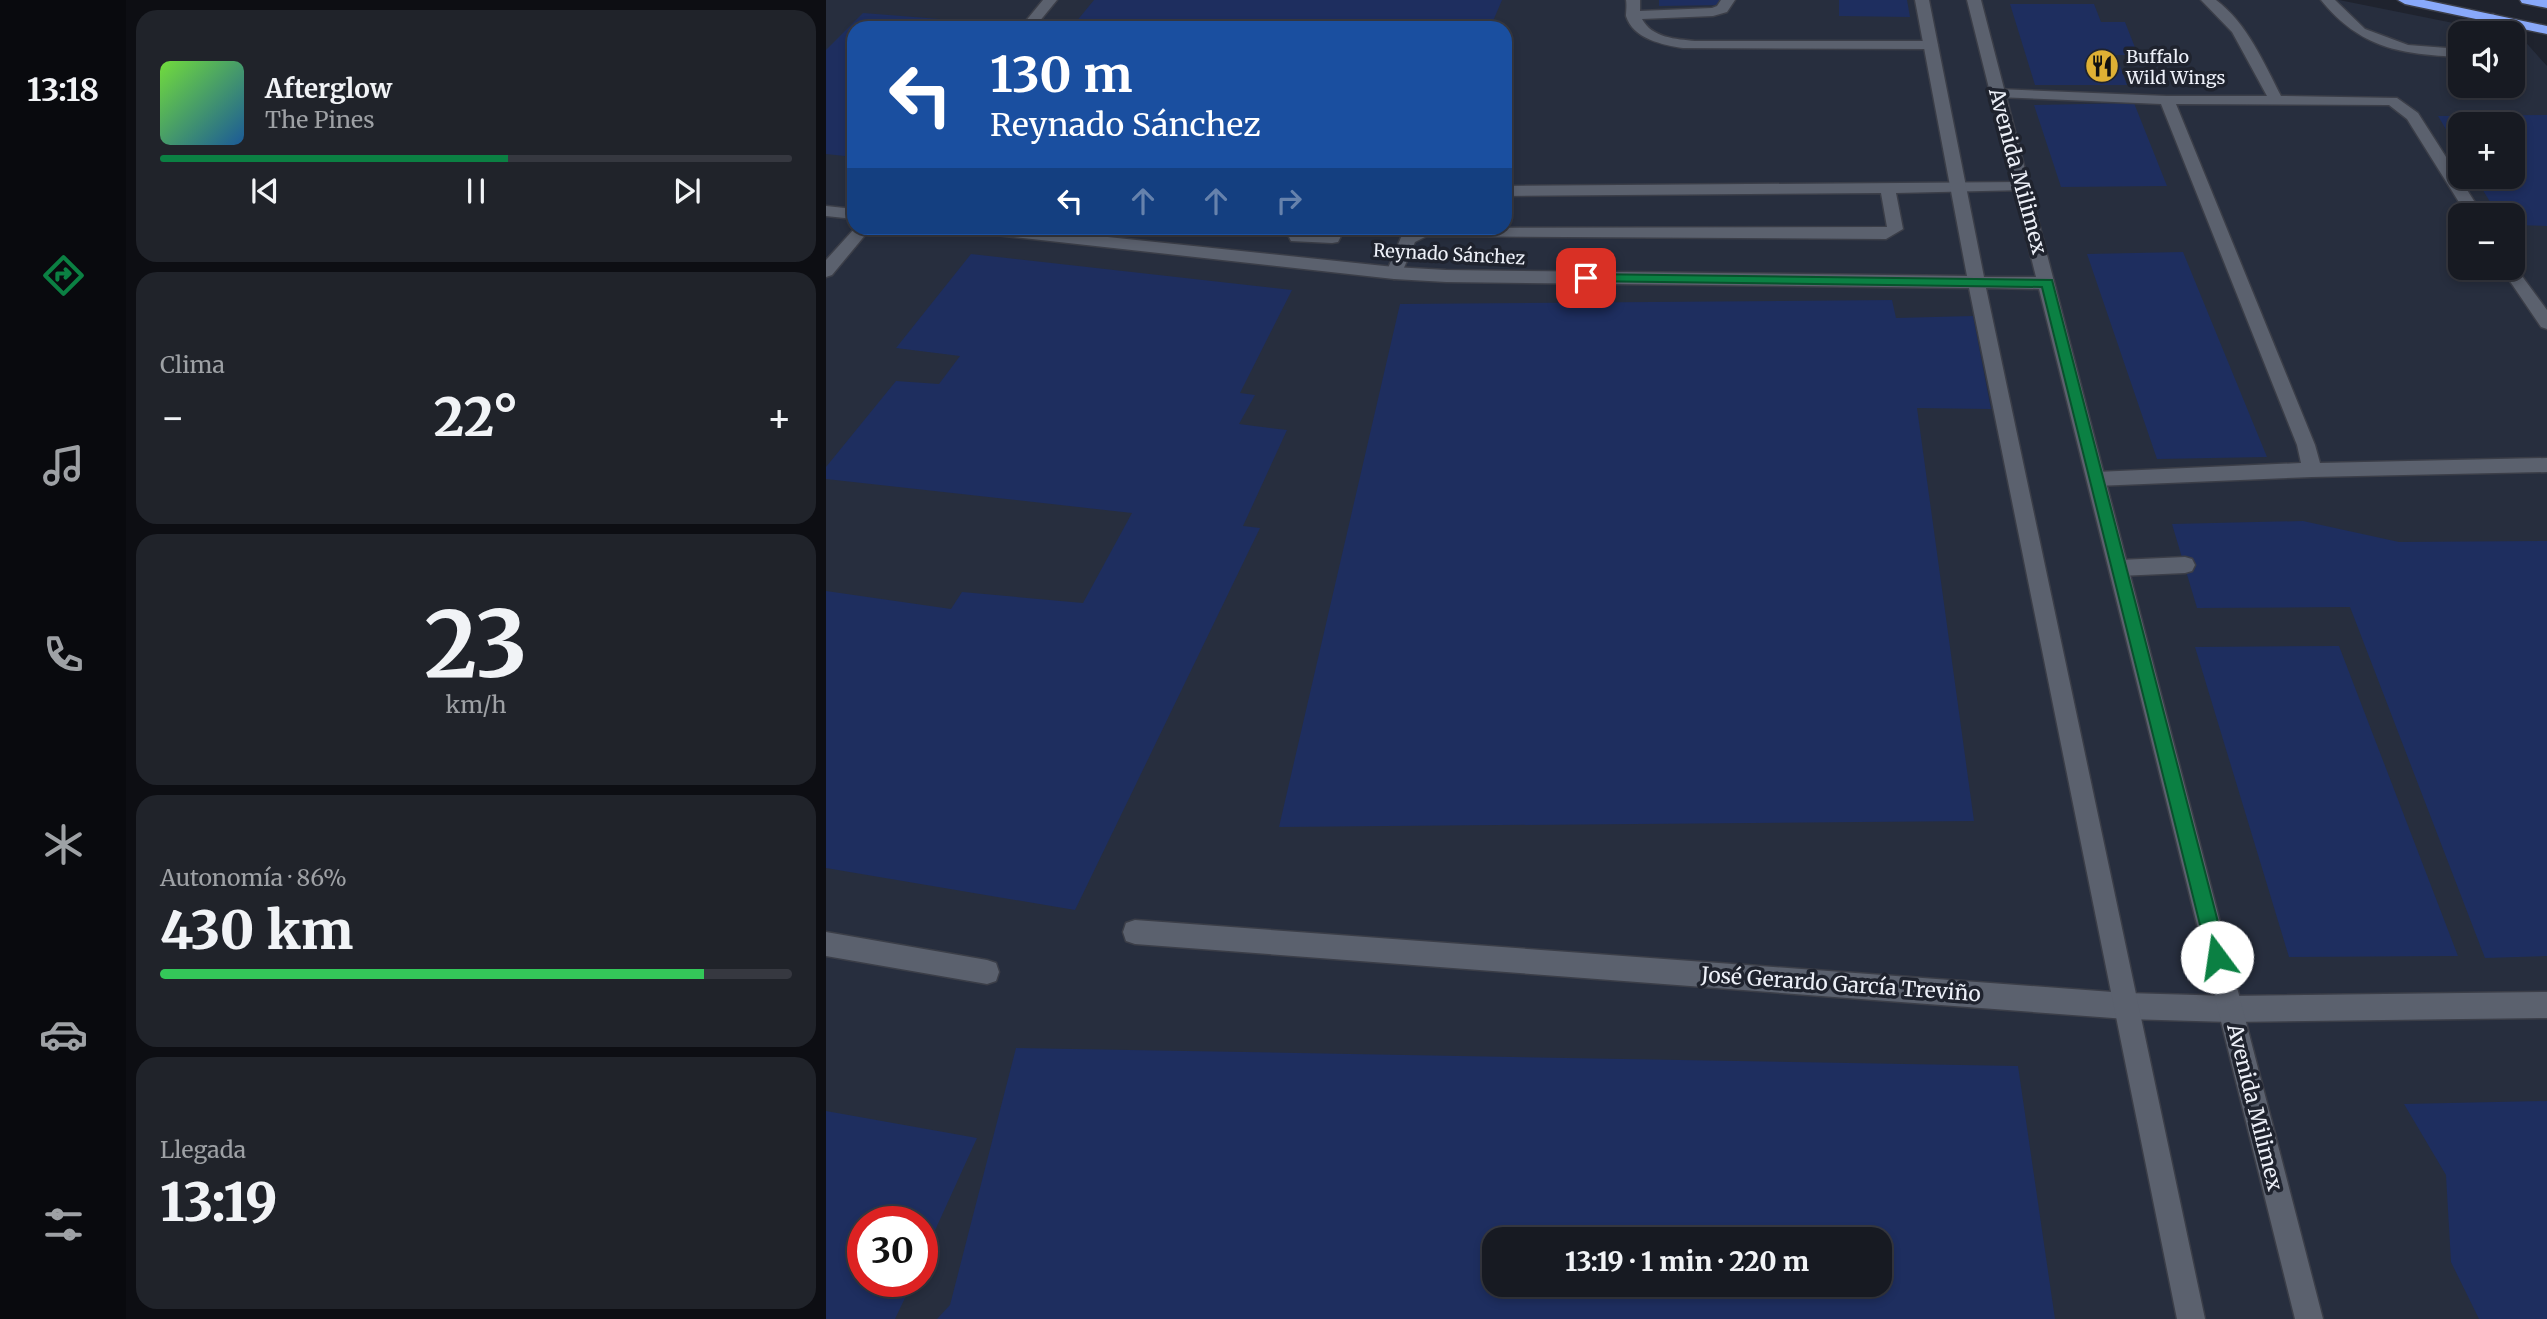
<!DOCTYPE html>
<html lang="es">
<head>
<meta charset="utf-8">
<style>
	:root { --surface:#171a22; --page:#20232a; --text:#f1f3f6; --muted:#9ea1a5; --line:#363840; --accent:#0b8043 }
	body { margin:0; font-family:Merriweather,serif; background:var(--page); color:var(--text); height:100vh; display:flex; flex-direction:column; font-size:26px; white-space:nowrap }
	* { box-sizing:border-box; margin:0 }
	p { font-size:23px; color:var(--muted) }
	.icon { flex:none; width:38px; height:38px; fill:none; stroke:currentColor; stroke-width:2; stroke-linecap:round; stroke-linejoin:round }
	.map { position:relative; flex:1; overflow:hidden }
	.side { display:flex; flex-direction:column; gap:10px; padding:10px; background:#0d0e13; width:700px }
	.side>* { flex:none }
	.guide { position:absolute; left:21px; top:21px; width:665px; height:214px; border-radius:21px; box-shadow:0 4px 10px #0003,0 0 0 2px var(--line); background:#1a4fa0; color:#fff; overflow:hidden }
	.controls { position:absolute; left:1622px; top:21px; display:grid; gap:14px }
	.controls a { display:grid; place-items:center; width:77px; height:77px; border-radius:14px; background:var(--surface); box-shadow:0 4px 10px #0003,0 0 0 2px var(--line); font-size:35px }
	.speed { position:absolute; left:21px; top:1206px; display:flex; gap:14px; font-size:35px; font-weight:700; text-align:center }
	.speed>* { display:grid; place-content:center; width:91px; height:91px; border-radius:50%; background:var(--surface); box-shadow:0 4px 10px #0003,0 0 0 2px var(--line); line-height:1 }
	.speed .limit { border:10px solid #d22; background:#fff; color:#111 }
	.pin { position:absolute; display:grid; place-items:center; width:60px; height:60px; color:#fff; margin:-30px; border-radius:14px; box-shadow:0 4px 10px #0006 }
	.me { position:absolute; width:77px; margin:-38px; rotate:346deg; stroke-linejoin:round; filter:drop-shadow(0 0 5px #0008) }
	.turn { display:flex; align-items:center; gap:24px; height:147px; padding:0 28px; font-size:32px }
	.turn .icon { width:91px; height:91px; stroke-width:2.5 }
	.turn b { display:block; font-size:49px; line-height:60px }
	.lanes { display:flex; align-items:center; height:66px; padding:0 28px; background:#0003; justify-content:center; gap:35px; direction:ltr }
	.lanes .off { opacity:.35 }
	.big { font-size:52px; font-weight:800; line-height:1.1 }
	.side .card { flex:1; display:flex; flex-direction:column; justify-content:center; gap:10px; min-width:0; padding:0 24px; border-radius:21px; background:var(--page) }
	.side .dial { align-items:center; gap:0 }
	.dial b { font-size:91px; line-height:1 }
	.song { display:flex; align-items:center; gap:21px }
	.cover { width:84px; height:84px; border-radius:10px; background:linear-gradient(135deg,hsl(100 70% 55%),hsl(210 70% 35%)) }
	.played { height:7px; border-radius:4px; background:linear-gradient(90deg,var(--accent) 55%,var(--line) 55%) }
	.keys { display:flex; justify-content:space-around; direction:ltr }
	.heat { display:flex; justify-content:space-between; align-items:center; font-size:38px; direction:ltr }
	.charge { height:10px; border-radius:5px; background:linear-gradient(90deg,#34c759 86%,var(--line) 0) }
	.trip { position:absolute; left:656px; top:1227px; width:410px; height:70px; border-radius:21px; background:var(--surface); box-shadow:0 4px 10px #0003,0 0 0 2px var(--line); font-weight:800; line-height:70px; text-align:center }
	main { display:flex; flex:1; min-height:0 }
	.tab-bar { display:flex; flex-direction:column; width:126px; justify-content:space-around; align-items:center; background:#090a0e; color:var(--muted) }
	.tab-bar .icon { width:49px; height:49px }
	.tab-bar .selected { color:var(--accent) }
	.tab-bar b { font-size:32px; color:var(--text) }
	.map>svg:first-child { display:block }
	.built { fill:#272e3e; fill-rule:evenodd }
	.building { fill:#1e2e5f; fill-rule:evenodd }
	.lines { fill:none; stroke-linecap:round; stroke-linejoin:round }
	.lane-casing { stroke:#3b3e48; stroke-width:3 }
	.street-casing { stroke:#3b3e48; stroke-width:3 }
	.highway-casing { stroke:#3b3e48; stroke-width:3 }
	.lane { fill:#5b616e; fill-rule:evenodd }
	.street { fill:#5b616e; fill-rule:evenodd }
	.highway { fill:#89a9fa; fill-rule:evenodd }
	.route { fill:#0b8043; stroke:#07532c; stroke-width:2 }
	.labels { text-anchor:middle; dominant-baseline:central; stroke-width:7; stroke-linejoin:round; paint-order:stroke }
	.far-poi-label { font-size:18px; fill:#edf0f8; stroke:#1f232e; text-anchor:start }
	.far-street-label { font-size:18px; fill:#edf0f8; stroke:#1f232e }
	.street-label { font-size:21px; fill:#edf0f8; stroke:#1f232e }
</style>
</head>
<body>
<main>
<nav class="tab-bar">
<b>13:18</b>
<svg class="icon selected" aria-label="directions" viewBox="0 0 24 24"><path d="M12 3l9 9-9 9-9-9zM9 14v-3h6M13 9l2 2-2 2"/></svg>
<svg class="icon" aria-label="music" viewBox="0 0 24 24"><path d="M9 18V5l10-2v13"/><circle cx="6" cy="18" r="3"/><circle cx="16" cy="16" r="3"/></svg>
<svg class="icon" aria-label="phone" viewBox="0 0 24 24"><path d="M5 4h4l2 5-3 2q2 4 5 5l2-3 5 2v4C11 20 4 13 5 4z"/></svg>
<svg class="icon" aria-label="climate" viewBox="0 0 24 24"><path d="M12 3v18M4 7l16 10M4 17L20 7"/></svg>
<svg class="icon" aria-label="car" viewBox="0 0 24 24"><path d="M5 17H2v-5l4-1 3-4h7l3 4 3 1v5h-3M9 17h6M6 11h13"/><circle cx="7" cy="17" r="2"/><circle cx="17" cy="17" r="2"/></svg>
<svg class="icon" aria-label="filters" viewBox="0 0 24 24"><path d="M4 7h16M4 17h16"/><circle cx="9" cy="7" r="2"/><circle cx="15" cy="17" r="2"/></svg>
</nav>
<section class="side">
<div class="card">
<div class="song"><i class="cover"></i><div><b>Afterglow</b><p>The Pines</p></div></div>
<div class="played"></div>
<div class="keys"><svg class="icon" aria-label="previous" viewBox="0 0 24 24"><path d="M18 5L8 12l10 7zM5 5v14"/></svg><svg class="icon" aria-label="pause" viewBox="0 0 24 24"><path d="M8 5v14M16 5v14"/></svg><svg class="icon" aria-label="next" viewBox="0 0 24 24"><path d="M6 5l10 7-10 7zM19 5v14"/></svg></div>
</div>
<div class="card"><p>Clima</p>
<div class="heat"><a>−</a><b class="big">22°</b><a>+</a></div>
</div>
<div class="card dial"><b>23</b><p>km/h</p></div>
<div class="card"><p>Autonomía · 86%</p><b class="big">430 km</b><div class="charge"></div></div>
<div class="card"><p>Llegada</p><b class="big">13:19</b></div>
</section>
<div class="map">
<svg width="1721" height="1319" viewBox="0 0 1721 1319">
	<rect width="100%" height="100%" fill="#1f232e"/>
	<path class="built" d="M0,0H1513L1677,33H1634V86H1687V35L1695,37L1721,66V1319H0ZM28,28H679V228H28ZM1634,124H1687V177H1634ZM1634,215H1687V268H1634ZM37,1222H96V1281H37ZM668,1239H1054V1284H668Z"/>
	<g class="building">
		<path d="M268,0H676L664,28H245Z"/>
		<path d="M833,0H899V5L833,6Z"/>
		<path d="M1013,0H1081L1084,17L1013,16Z"/>
		<path d="M1184,4H1268L1275,22H1299L1312,55H1290L1301,85H1209Z"/>
		<path d="M37,13L190,25L187,28H28V157L0,154V50Z"/>
		<path d="M1308,103L1341,186L1235,187L1208,105Z"/>
		<path d="M1721,115V226L1687,225V215H1672L1649,177H1687V124H1634V153L1612,116Z"/>
		<path d="M1357,252L1441,457L1331,459L1261,254Z"/>
		<path d="M145,254L466,290L414,393L429,395L413,424L461,430L417,526L434,528L249,910L0,868V591L125,609L136,592L257,603L306,513L0,479V467L70,381L113,384L134,356L70,348Z"/>
		<path d="M1066,300L1070,318L1147,316L1165,409L1091,408L1148,821L453,827L574,304Z"/>
		<path d="M1477,521L1573,542L1721,541V956L1659,958L1524,607L1371,608L1346,524Z"/>
		<path d="M1513,646L1632,956L1463,957L1369,647Z"/>
		<path d="M190,1048L1192,1066L1229,1319H111L124,1305ZM668,1239H1054V1284H668Z"/>
		<path d="M1721,1101V1319H1653L1625,1262L1620,1175L1578,1104Z"/>
		<path d="M0,1111L151,1138L96,1259V1222H37V1281H87L69,1319H0Z"/>
	</g>
	<g class="lines">
		<g class="lane-casing">
			<g id="lane">
				<path d="M217,0H231L208,28H194Z"/>
				<path d="M800,0H814V11L886,8L891,6L895,0H909L901,12L887,16L816,19C826,38 850,39 869,41H1105L1112,45L1105,49L857,48C837,45 807,39 800,16C800,14 801,4 800,0Z"/>
				<path d="M1375,0H1390C1421,23 1438,63 1455,96L1571,98L1592,113L1657,215H1641L1581,119L1563,105L1350,104L1489,445L1494,463L1721,458V472L1486,477L1270,486L1263,484L1261,479L1263,474L1270,472L1475,463L1471,445L1335,104L1171,97L1164,93L1171,89L1341,96H1441L1406,32Z"/>
				<path d="M1495,0H1509L1539,29L1582,45L1634,49V57C1575,54 1535,49 1495,0Z"/>
				<path d="M1667,14L1674,18L1660,33H1646L1662,15Z"/>
				<path d="M1195,182L1200,184L1203,187L1200,190L1070,193L1077,229L1060,239L601,236L589,242L574,277L568,279L560,273L576,235L592,228L1061,227L1055,193L679,196V186Z"/>
				<path d="M29,228H45L6,275L0,277V260Z"/>
				<path d="M468,228H484L482,232L501,233L503,228H519L512,242L506,243L465,241L463,237Z"/>
				<path d="M1687,264L1721,310V329L1715,327L1675,268H1687Z"/>
				<path d="M1359,557L1366,559L1369,565L1366,571L1359,573L1293,576L1286,574L1283,568L1286,562L1293,560Z"/>
				<path d="M309,920L1300,993L1404,996L1721,992V1018L1404,1022L1300,1019L309,944L300,941L297,932L300,923Z"/>
				<path d="M0,932L161,960L170,963L173,972L170,981L161,984L0,956Z"/>
			</g>
		</g>
		<g class="street-casing">
			<g id="street">
				<path d="M1089,0H1103L1158,277H1210L1141,0H1155L1497,1319H1469L1213,289L1160,288L1379,1319H1351L1143,288L620,282L568,279L152,233L144,228H196L568,267L620,270L1141,276Z"/>
				<path d="M0,206L28,209V219L0,216Z"/>
			</g>
		</g>
		<g class="highway-casing">
			<g id="highway">
				<path d="M1572,0H1598L1721,26V34L1579,4Z"/>
				<path d="M1694,0H1721V8L1696,3Z"/>
			</g>
		</g>
		<use href="#lane" class="lane"/>
		<use href="#street" class="street"/>
		<use href="#highway" class="highway"/>
	</g>
	<path class="route" d="M760,274L1226,280L1401,957L1398,964L1391,967L1385,964L1382,957L1216,287L756,281L754,278Z"/>
	<defs>
		<g id="restaurant-disc" transform="scale(1.75)"><circle r="9.5" fill="#dfb034" stroke="#1f232e"/><path d="M-5-6h1v4h1v-4h1v4h1v-4h1v5L-1.5 .5V6h-2V.5L-5-1ZM5-6V6H3V1.5H1.5Q1.5-4 5-6Z" fill="#111"/></g>
	</defs>
	<g fill-rule="evenodd">
		<use href="#restaurant-disc" x="1276" y="66"/>
	</g>
	<g class="labels">
		<g class="far-poi-label">
			<text x="1300" y="56">Buffalo<tspan x="1300" dy="21">Wild Wings</tspan></text>
		</g>
		<g class="far-street-label">
			<text transform="translate(623 254) rotate(3)">Reynado Sánchez</text>
		</g>
		<g class="street-label">
			<text transform="translate(1192 171) rotate(75)">Avenida Milimex</text>
			<text transform="translate(1015 984) rotate(4)">José Gerardo García Treviño</text>
			<text transform="translate(1429 1107) rotate(76)">Avenida Milimex</text>
		</g>
	</g>
</svg>
<div class="controls">
<a><svg class="icon" aria-label="sound" viewBox="0 0 24 24"><path d="M4 9h4l5-4v14l-5-4H4zM17 9q2 3 0 6"/></svg></a>
<a>+</a>
<a>−</a>
</div>
<div class="speed"><div class="limit">30</div></div>
<div class="pin" style="left:760px;top:278px;background:#d93025"><svg class="icon" aria-label="arrive" viewBox="0 0 24 24"><path d="M6 21V4h12l-3 4 3 4H6"/></svg></div>
<svg class="me" style="left:1391px;top:957px" viewBox="-20 -20 40 40"><circle r="19" fill="#fff"/><path d="M0-13L10 11 0 6-10 11z" fill="#0b8043"/></svg>
<div class="trip">13:19 · 1 min · 220 m</div>
<div class="guide">
<div class="turn"><svg class="icon" aria-label="left" viewBox="0 0 24 24"><path d="M17 20v-9H6M10 6l-5 5 5 5"/></svg><div><b>130 m</b>Reynado Sánchez</div></div>
<div class="lanes"><svg class="icon" aria-label="left" viewBox="0 0 24 24"><path d="M17 20v-9H6M10 6l-5 5 5 5"/></svg><svg class="icon off" aria-label="ahead" viewBox="0 0 24 24"><path d="M12 20V5M6 11l6-6 6 6"/></svg><svg class="icon off" aria-label="ahead" viewBox="0 0 24 24"><path d="M12 20V5M6 11l6-6 6 6"/></svg><svg class="icon off" aria-label="right" viewBox="0 0 24 24"><path d="M7 20v-9h11M14 6l5 5-5 5"/></svg></div>
</div>
</div>
</main>
</body>
</html>
